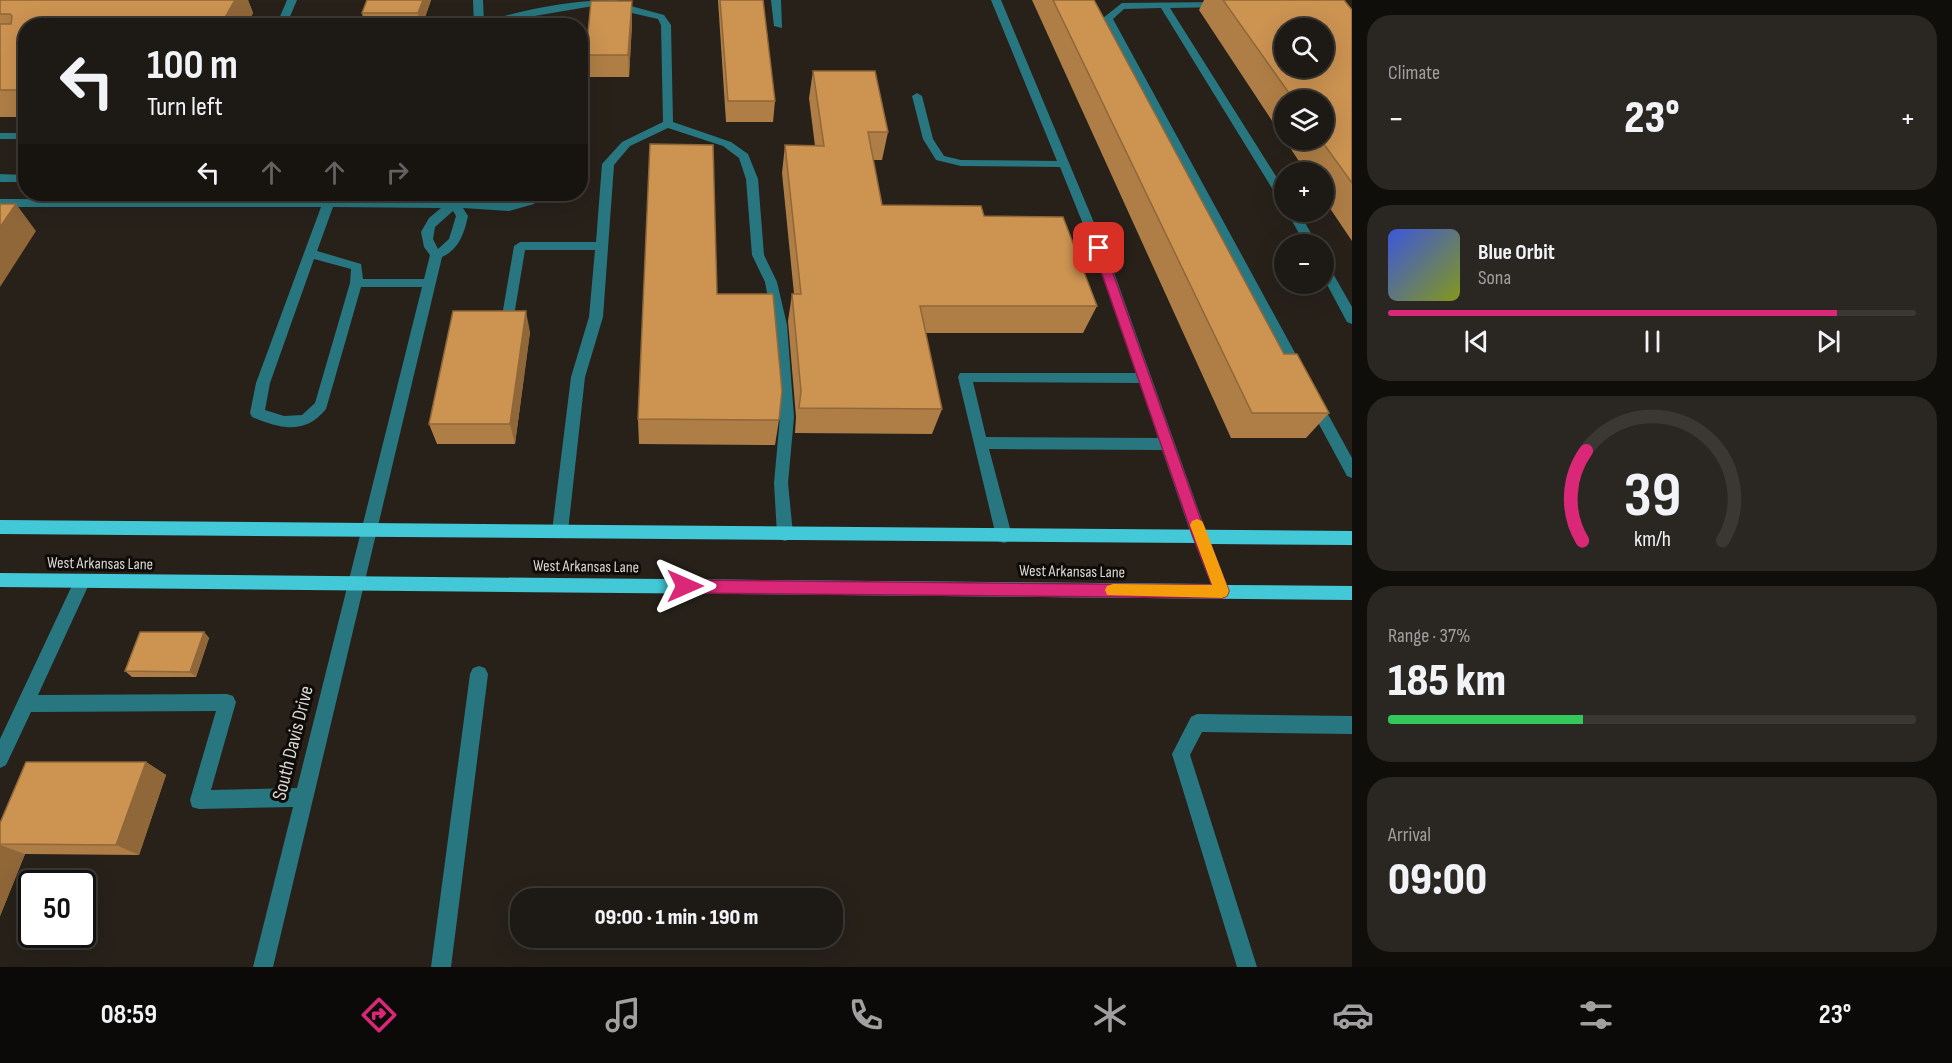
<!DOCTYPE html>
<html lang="en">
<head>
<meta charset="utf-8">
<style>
	:root { --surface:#1d1914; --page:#2a2622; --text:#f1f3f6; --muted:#a0a0a0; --line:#3b3834; --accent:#db2777 }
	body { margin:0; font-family:"Sofia Sans Condensed",sans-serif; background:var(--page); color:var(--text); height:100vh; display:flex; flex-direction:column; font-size:22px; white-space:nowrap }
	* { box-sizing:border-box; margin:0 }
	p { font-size:20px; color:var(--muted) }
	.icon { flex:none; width:33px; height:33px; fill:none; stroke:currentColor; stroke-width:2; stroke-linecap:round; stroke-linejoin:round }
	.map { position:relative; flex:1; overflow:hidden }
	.drawer { display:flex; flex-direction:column; gap:15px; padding:15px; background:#100e0b; width:600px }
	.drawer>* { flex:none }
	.guide { position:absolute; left:18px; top:18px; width:570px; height:183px; border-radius:24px; box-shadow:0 6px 24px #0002,0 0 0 2px var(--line); background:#1d1914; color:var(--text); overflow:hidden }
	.fabs { position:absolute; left:1274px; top:18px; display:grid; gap:12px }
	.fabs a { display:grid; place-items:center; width:60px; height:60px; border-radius:50%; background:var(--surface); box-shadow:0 6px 24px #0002,0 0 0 2px var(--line); font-size:30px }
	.speed { position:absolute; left:18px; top:870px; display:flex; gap:12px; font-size:30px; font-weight:700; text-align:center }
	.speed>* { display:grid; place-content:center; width:78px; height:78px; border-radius:50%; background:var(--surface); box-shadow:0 6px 24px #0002,0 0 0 2px var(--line); line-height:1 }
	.speed .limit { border:3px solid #111; border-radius:9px; background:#fff; color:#111 }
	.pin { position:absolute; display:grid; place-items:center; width:51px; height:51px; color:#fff; margin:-26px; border-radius:12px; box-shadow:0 3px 9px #0006 }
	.me { position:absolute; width:66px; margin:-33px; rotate:90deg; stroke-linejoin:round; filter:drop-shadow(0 0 4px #0008) }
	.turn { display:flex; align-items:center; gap:21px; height:126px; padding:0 30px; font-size:27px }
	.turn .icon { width:78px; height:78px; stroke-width:2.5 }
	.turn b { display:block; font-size:42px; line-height:51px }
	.lanes { display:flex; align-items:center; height:57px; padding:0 30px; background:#0003; justify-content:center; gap:30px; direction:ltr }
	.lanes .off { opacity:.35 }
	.big { font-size:45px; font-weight:800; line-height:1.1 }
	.drawer .card { flex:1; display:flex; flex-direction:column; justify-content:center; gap:9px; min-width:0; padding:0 21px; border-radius:24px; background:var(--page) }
	.drawer .dial { align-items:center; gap:0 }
	.dial svg { height:156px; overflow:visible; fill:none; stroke:var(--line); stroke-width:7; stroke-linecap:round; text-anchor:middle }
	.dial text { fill:var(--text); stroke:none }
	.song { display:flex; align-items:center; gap:18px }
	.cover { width:72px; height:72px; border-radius:9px; background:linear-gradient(135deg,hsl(230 70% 55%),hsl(70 70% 35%)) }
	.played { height:6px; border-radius:3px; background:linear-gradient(90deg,var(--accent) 85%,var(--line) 85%) }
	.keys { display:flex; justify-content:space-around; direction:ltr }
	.heat { display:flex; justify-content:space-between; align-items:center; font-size:33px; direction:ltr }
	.charge { height:9px; border-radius:4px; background:linear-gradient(90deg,#34c759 37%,var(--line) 0) }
	.trip { position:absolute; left:510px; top:888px; width:333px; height:60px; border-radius:24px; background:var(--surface); box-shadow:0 6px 24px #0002,0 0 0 2px var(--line); font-weight:800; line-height:60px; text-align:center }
	.tabs { display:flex; height:96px; justify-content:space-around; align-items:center; background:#0c0a08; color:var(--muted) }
	.tabs .icon { width:42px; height:42px }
	.tabs .on { color:var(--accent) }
	.tabs b { font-size:27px; color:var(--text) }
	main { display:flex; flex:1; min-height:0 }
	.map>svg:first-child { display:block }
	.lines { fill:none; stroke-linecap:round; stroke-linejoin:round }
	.minor { fill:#287780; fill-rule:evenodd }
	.major { fill:#42c8d7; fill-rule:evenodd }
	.wall { fill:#af7e46 }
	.shaded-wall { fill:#8f6739 }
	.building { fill:#cc9351; stroke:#8f6739; stroke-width:1.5; fill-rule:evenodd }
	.route { fill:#db2777; stroke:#8e194d; stroke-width:1.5 }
	.slow { fill:#f59e0b }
	.labels { text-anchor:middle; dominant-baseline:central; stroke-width:6; stroke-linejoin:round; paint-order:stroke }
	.street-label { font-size:16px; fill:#dbd7d3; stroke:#0e0b08 }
	.near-street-label { font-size:20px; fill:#dbd7d3; stroke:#0e0b08 }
</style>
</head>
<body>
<main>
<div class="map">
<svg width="1352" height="967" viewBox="0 0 1352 967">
	<rect width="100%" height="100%" fill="#27211a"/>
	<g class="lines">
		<g class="minor">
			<path d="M287,0H297L286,26H276Z"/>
			<path d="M473,0H483L484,22C525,9 573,0 617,0L616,2L664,15L671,25L673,122L731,142L748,154L758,179L764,255L777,282L787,325L794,417L788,483L793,534L791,539L785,541L779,539L777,534L774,483L780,417L773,325L765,282L752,255L746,179L739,158L723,146L668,128L630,146L614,165L603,317L585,377L568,531L566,536L560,538L554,536L552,531L571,377L589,317L595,250H525L514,316L508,321L502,316L514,246L520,242H596L602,164L622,142L663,122L661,25L658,19L623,11L605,4L511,20L493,26H474Z"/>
			<path d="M771,0H781L782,28L774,26Z"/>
			<path d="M991,0H1001L1110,261L1208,537L1206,542L1200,544L1194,542L1192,537L1162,450L989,449L1012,536L1010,541L1004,543L998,541L996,536L958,377L960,373H1136L1098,261L1060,167L961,166L936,160L923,139L912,96L917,93L922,96L933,139L944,156L961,160L1057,161ZM973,382L1140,383L1158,438L986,437Z"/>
			<path d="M1220,2L1225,5L1223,7L1170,8L1284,189V202L1278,198L1161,8L1124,9L1113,19L1306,373L1299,378L1292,373L1103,18L1122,3Z"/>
			<rect x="0" y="133" width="26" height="6"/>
			<path d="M0,174L26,175V182H0Z"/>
			<path d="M450,194H460V201L509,203L525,199L526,194H537L534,204L509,211L463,208L468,216C464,234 459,249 442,257L273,967H253L293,807L199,809L192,807L190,800L216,711L31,712L6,765L0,768V739L76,577L82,575L88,577L90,582L38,695L227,694L233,696L236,702L211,790L297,788L422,287H361L326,409C305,435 280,429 252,417L250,413L256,383L321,207H0V199L449,200ZM333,207L441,208L429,218L421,232L424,247L430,255L424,279H363L361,264L317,251ZM453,211L456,216L449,239L438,249L433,239L435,227ZM314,259L351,269L350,283L315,403L302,415L284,416L265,410L270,383Z"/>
			<path d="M1287,212H1299L1317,244H1305Z"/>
			<path d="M1323,262L1327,263L1352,307V324L1347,322L1323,277Z"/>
			<path d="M1314,397L1319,398L1352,458V478L1347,476L1307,402Z"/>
			<path d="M479,666L485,668L488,674L451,967H431L470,674L473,668Z"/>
			<path d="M1197,714L1352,716V734L1202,732L1190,755L1257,967H1237L1172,754L1191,717Z"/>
		</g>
		<path class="major" d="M0,520L1352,531V545L1211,544L1227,585L1352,586V600L0,587V573L1211,584L1195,543L0,534Z"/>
	</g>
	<g class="wall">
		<path d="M0,0H248L253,13L246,26H26V117H0Z"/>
		<path d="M367,0H431L422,26H365L362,13Z"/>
		<path d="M718,0H763L775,101L773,122H726Z"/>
		<path d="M1032,0H1094L1284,354L1329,413L1306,438H1231Z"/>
		<path d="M1192,0H1344L1352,10V241L1323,198V172H1306L1285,140H1323V100H1284V139L1199,10L1204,0Z"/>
		<path d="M632,23L629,77H587L586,55Z"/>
		<path d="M813,71L888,132L882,160H873L882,205L984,216L1097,306L1083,333H925L942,409L932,434L795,433L796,417L788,321L792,294H794L782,173L785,145L815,146L809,98Z"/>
		<path d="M717,294L779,420L775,445L639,444L638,419Z"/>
		<path d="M530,332L515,444H437L429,424Z"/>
		<path d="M204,632L209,638L196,677H132L125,671Z"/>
		<path d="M146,762L166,775L139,855L25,854L0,916V823Z"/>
	</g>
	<g class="shaded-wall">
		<path d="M235,0H248L253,13L246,26H220Z"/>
		<path d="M423,0H431L422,26H421L418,13Z"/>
		<path d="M632,1V23L629,77L628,55Z"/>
		<path d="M16,204L36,231L0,287V227Z"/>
		<path d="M526,311L530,332L515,444L510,424Z"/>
		<path d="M204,632L209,638L196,677L190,672Z"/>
		<path d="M146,762L166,775L139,855L116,845Z"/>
		<path d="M0,845L25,854L0,916Z"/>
	</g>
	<g class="building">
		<path d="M0,0H235L220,26H26V90H0V24H11L12,16L10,14H0Z"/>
		<path d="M367,0H423L418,13H362Z"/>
		<path d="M720,0H763L775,101H728Z"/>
		<path d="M1053,0H1094L1284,354H1297L1329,413H1252Z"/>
		<path d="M1223,0H1344L1352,10V183L1321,140H1323V100H1294ZM1284,28H1323V68H1284Z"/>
		<path d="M591,1H632L628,55H586Z"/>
		<path d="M813,71H875L888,132H868L882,205L981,206L984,216L1063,217L1097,306H920L942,409L799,408L801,391L792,294H801L785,145L824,146Z"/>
		<path d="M650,144L713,145L717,294H773L782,391L779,420L638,419Z"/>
		<path d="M0,204H16L0,227Z"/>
		<path d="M453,311H526L510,424H429Z"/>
		<path d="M140,632H204L190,672L125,671Z"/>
		<path d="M26,762H146L116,845L0,844V823Z"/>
	</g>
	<path class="route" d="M1099,245L1104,248L1207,537L1229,591L1227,596L1222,598L685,593L680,591L678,586L680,582L685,580L1212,585L1193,537L1093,248Z"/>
	<path class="slow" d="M1197,519L1202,521L1204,525L1229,591L1227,596L1222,598L1107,595L1105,590L1107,586L1113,584L1212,585L1190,525L1192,521Z"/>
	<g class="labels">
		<g class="street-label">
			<text transform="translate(100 564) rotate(1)">West Arkansas Lane</text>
			<text transform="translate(586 567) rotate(1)">West Arkansas Lane</text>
			<text transform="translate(1072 572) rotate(1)">West Arkansas Lane</text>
		</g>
		<g class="near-street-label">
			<text transform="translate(293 743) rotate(-76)">South Davis Drive</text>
		</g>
	</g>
</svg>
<div class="fabs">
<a><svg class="icon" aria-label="search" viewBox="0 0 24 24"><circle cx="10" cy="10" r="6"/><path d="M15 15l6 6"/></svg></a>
<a><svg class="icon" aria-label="layers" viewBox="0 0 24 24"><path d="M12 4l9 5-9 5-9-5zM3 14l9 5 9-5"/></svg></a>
<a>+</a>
<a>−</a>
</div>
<div class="speed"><div class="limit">50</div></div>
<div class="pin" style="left:1099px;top:248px;background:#d93025"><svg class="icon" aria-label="arrive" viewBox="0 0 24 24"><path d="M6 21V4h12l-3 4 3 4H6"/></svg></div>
<svg class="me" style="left:685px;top:586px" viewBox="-20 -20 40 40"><path d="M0-17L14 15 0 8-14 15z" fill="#db2777" stroke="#fff" stroke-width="4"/></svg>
<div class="trip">09:00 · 1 min · 190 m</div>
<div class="guide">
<div class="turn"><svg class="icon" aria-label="left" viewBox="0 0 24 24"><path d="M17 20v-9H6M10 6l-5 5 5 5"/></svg><div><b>100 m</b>Turn left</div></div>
<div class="lanes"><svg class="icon" aria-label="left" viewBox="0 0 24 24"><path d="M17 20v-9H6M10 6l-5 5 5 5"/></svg><svg class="icon off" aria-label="ahead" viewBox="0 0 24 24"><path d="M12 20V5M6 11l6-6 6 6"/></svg><svg class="icon off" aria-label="ahead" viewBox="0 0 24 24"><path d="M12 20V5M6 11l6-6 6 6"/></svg><svg class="icon off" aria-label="right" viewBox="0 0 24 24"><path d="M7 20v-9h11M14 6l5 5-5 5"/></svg></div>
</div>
</div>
<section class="drawer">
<div class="card"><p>Climate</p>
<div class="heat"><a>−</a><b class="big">23°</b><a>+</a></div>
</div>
<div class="card">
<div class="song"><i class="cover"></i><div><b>Blue Orbit</b><p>Sona</p></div></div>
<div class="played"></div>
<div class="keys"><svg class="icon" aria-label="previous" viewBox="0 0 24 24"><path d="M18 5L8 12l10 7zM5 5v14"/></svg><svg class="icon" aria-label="pause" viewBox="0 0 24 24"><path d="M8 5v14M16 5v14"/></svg><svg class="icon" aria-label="next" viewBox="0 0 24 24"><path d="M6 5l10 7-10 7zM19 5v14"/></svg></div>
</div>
<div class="card dial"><svg viewBox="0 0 100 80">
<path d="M14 69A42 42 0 1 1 86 69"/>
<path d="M14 69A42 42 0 0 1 16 23" stroke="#db2777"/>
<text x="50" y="56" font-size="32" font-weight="700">39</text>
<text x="50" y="72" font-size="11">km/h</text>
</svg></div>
<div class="card"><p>Range · 37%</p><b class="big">185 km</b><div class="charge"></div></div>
<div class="card"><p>Arrival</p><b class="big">09:00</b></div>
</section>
</main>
<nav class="tabs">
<b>08:59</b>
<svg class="icon on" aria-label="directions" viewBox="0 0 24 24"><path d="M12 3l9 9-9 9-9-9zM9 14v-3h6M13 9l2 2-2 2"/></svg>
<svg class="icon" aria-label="music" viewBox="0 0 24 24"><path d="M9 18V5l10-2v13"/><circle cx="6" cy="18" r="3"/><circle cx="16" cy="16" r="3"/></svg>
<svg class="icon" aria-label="phone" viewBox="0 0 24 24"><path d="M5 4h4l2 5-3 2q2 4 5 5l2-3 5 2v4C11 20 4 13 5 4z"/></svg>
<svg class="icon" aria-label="climate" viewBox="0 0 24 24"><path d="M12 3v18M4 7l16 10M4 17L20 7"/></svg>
<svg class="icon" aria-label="car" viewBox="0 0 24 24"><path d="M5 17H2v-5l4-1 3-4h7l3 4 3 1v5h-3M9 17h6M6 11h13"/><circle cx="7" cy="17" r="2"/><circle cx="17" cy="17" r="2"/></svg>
<svg class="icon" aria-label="filters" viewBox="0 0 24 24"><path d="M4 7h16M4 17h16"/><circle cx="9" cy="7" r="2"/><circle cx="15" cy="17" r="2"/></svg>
<b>23°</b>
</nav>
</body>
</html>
